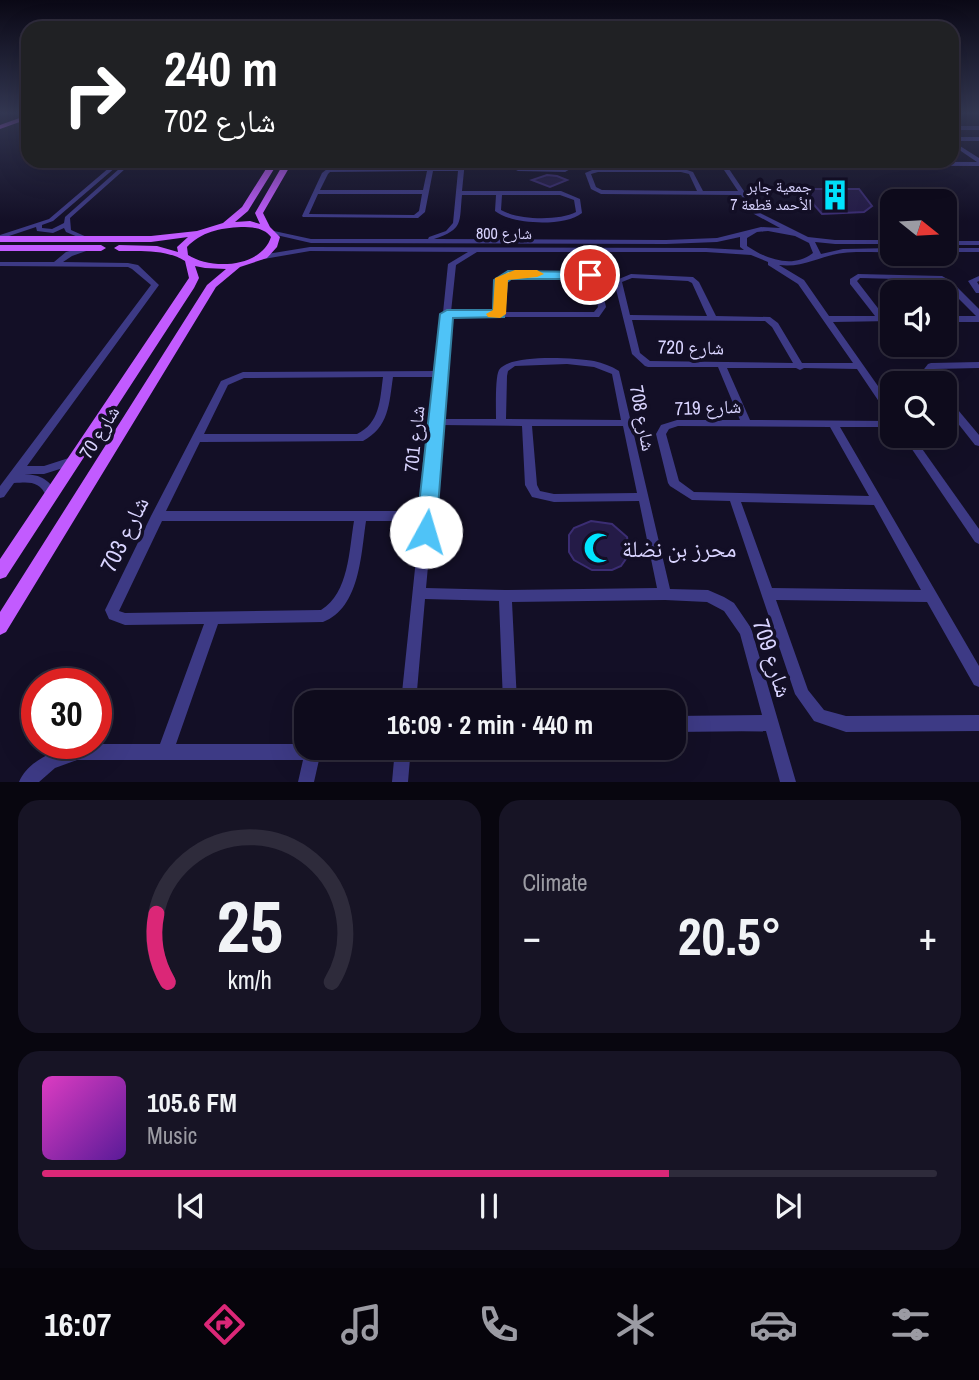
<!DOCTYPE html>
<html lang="en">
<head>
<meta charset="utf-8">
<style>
	:root { --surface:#0e0b1c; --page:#171425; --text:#f1f3f6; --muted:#9b9ba3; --line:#2e2b3b; --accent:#db2777 }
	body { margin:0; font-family:"Archivo Narrow","Noto Naskh Arabic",sans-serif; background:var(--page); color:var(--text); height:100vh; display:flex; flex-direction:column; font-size:26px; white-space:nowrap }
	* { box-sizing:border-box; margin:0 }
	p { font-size:23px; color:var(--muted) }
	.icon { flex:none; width:38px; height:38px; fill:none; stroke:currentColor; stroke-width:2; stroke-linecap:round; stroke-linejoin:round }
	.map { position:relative; height:782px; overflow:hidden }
	.panel { display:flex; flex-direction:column; gap:18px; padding:18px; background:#08060f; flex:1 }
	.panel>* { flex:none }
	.guide { position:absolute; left:21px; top:21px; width:938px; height:147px; border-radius:21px; box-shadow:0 7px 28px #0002,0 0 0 2px var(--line); background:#202124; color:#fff; overflow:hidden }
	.needle { width:46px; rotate:108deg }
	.tools { position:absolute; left:880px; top:189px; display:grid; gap:14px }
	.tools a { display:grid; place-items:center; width:77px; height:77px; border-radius:14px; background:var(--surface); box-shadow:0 7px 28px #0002,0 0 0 2px var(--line); font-size:35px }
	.speed { position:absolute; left:21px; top:668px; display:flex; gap:14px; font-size:35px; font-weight:700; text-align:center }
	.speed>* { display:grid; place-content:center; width:91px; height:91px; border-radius:50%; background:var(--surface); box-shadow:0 7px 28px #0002,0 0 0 2px var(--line); line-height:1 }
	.speed .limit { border:10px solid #d22; background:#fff; color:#111 }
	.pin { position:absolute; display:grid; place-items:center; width:60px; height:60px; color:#fff; margin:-30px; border:4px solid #fff; border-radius:50%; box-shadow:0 2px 7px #0007 }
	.me { position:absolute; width:77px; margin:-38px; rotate:6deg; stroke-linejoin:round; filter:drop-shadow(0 0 5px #0008) }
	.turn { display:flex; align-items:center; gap:24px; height:147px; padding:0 28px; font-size:32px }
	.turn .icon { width:91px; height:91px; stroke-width:2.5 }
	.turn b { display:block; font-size:49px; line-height:60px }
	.big { font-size:52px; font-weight:700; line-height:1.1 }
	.panel .card { flex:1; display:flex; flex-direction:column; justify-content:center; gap:10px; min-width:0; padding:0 24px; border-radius:21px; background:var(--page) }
	.panel .dial { align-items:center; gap:0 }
	.dial svg { height:182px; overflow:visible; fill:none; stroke:var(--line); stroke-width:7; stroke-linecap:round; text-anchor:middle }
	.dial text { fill:var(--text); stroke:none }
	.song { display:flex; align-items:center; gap:21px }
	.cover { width:84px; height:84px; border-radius:10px; background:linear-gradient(135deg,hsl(310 70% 55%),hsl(270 70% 35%)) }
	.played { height:7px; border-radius:4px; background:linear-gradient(90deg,var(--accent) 70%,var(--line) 70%) }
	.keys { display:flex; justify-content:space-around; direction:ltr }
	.heat { display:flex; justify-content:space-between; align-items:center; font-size:38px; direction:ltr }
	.panel .tiles { flex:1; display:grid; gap:18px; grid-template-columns:1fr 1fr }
	.card:last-child { grid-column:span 2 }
	.trip { position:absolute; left:294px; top:690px; width:392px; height:70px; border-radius:21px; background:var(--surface); box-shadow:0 7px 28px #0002,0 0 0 2px var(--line); font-weight:700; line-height:70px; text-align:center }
	.tabs { display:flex; height:112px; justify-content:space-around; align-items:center; background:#06040b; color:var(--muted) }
	.tabs .icon { width:49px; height:49px }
	.tabs .selected { color:var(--accent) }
	.tabs b { font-size:32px; color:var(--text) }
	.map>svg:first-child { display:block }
	.building { fill:#241b47; stroke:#3b2d73; stroke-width:2 }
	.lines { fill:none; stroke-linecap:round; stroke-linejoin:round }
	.minor { fill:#3d3a85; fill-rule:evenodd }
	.major { fill:#c25bff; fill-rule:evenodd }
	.route { fill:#4fc3f7; stroke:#337fa1; stroke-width:2 }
	.slow { fill:#f59e0b }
	.labels { text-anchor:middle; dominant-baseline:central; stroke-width:7; stroke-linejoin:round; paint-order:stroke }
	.far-poi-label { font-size:16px; fill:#d9d4ff; stroke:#130f26; text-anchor:end }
	.far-street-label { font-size:16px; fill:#d9d4ff; stroke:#130f26 }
	.street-label { font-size:19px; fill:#d9d4ff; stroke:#130f26 }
	.near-street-label { font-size:23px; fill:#d9d4ff; stroke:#130f26 }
	.near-poi-label { font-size:23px; fill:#d9d4ff; stroke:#130f26; text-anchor:start }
</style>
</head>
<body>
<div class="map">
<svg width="979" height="782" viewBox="0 0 979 782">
	<rect width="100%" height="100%" fill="#130f26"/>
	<g class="building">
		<path d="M547,175L557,176L567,180L550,187L532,180Z"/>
		<path d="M800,189H859L872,206L864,212L822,214Z"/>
		<path d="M591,521L612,524L627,537L630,553L621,566L612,570H592L574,560L569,552V535L574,528Z"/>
	</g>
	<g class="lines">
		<g class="minor">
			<path d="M952,112H979V114L952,113Z"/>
			<rect x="952" y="126" width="27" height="4"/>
			<rect x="952" y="137" width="27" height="4"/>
			<path d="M952,141L979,158V166L742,165L732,166L729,169L758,212L808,237L835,240H892V244H835L815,242L821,254L843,249L892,248V252C876,253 859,251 843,253C819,256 804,268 779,265L804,280L829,316H875L850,284V279L858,274L942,276L951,281L979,309V322H945V316H979H976L945,285L937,280L860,278L857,281L884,316L892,317V321L833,322L892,406V416L888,415L857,369L804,368L800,370L796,368H727L750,420L892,421V427H840L979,666V687L974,685L927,602L776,600L808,690L824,710L846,716L979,715V731L846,732L814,721L795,694L730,501L692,500L670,486L668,483L656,434L661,425L677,420H740L718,367H648L645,366L632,354L614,281L631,274L693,277L699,282L716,316L770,317L778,323L802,363H853L798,284L768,265V262L751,255L706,252H477L456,265L451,312H496V280L515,271L593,274L600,280L606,307L599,317H451L442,419H496C496,409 495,377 499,370C510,353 576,358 594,361C603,363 611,366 619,371L670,589L708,590L724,597L734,603L751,628L796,782H780L766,731L674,732V716L762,715L740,634L724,611L707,602L665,600L512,602L517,702H503L499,601L425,599L416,702H401L420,521H366C361,554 360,608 323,622L218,624L176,744H306V747H411L408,782H392L394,760H319L314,782H298L303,760H77L55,768L39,782H19C28,760 56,750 77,744H160L204,624L125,625L109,619L105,610L151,516L221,381L243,372L437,371L448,264L468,252L310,251L258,260H255V256L310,247L706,248L744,250L740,247V237L717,242L666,244L311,243L272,234L271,233L274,231L311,239H428L429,237L446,231L453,223L458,171H433L425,212L418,218L303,217L302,216L322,173L327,169L458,167L459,161H465L462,191H561L580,199L582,213C565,227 512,225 495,211L496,195H462C459,223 464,229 434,239L666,240L717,238L761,227L780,228L754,214L741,195L601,194L591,189L585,173L597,168H681L693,172L703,191H738L718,161H724L727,165L742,161L977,162L952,145ZM427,171L423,190H320L328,174L330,172ZM598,172H681L689,174L697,191L602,190L596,187L591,174ZM318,194H422L419,211L414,215L309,214ZM502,195H560L574,200L576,212C559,221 518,220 501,210ZM768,231L795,236L809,243L813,253C793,269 766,259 747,246V238L757,232ZM516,275L588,278L592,281L598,307L594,312H504V281ZM632,278L688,281L692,283L707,316L630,315L622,282ZM632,320L765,321L772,327L793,363L650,361L640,353ZM567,364L594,367L612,374L621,420L506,419L507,376L508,371L515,366ZM383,377C380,400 380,423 357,434H204L228,385L244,378ZM393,377H436L421,511H166L200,442L363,441C389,427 389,404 393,377ZM441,425L522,426L525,485L532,497L554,502L639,501L657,588L505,590L426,588ZM532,426H623L637,493L554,494L540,491L537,485ZM678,426L830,427L869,496L694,492L679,481L666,434L669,429ZM741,502L874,505L921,590L772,588ZM162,521H354C349,550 349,593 321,610L125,613L119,611Z"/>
			<path d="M117,161H123L53,221L42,225V228L52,229L64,223L65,217L128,161H134L70,218L71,230L89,238V240H85L66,232L64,228L53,233L37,231L36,227L0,239V235L49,219Z"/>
			<path d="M510,161H516L520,167L564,168L568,166V161H574V167L565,172L518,171L516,170Z"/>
			<rect x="945" y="241" width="34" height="4"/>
			<path d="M86,246L90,248L89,250L72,256L63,262L128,263L138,265L159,285L27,466H44L75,456L79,457L80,460L79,463L44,474H21C38,474 49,478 57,494L55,497L51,498L47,497C39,481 31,482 14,483L4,497L0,498V486L151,285L132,269L128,267L0,266V262H54L66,252Z"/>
			<rect x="945" y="248" width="34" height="4"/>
			<path d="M979,276V281L977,282L979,285V293H976L968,281Z"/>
			<path d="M979,362V368L934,369L931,373L936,383H926L921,373L928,364L931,363Z"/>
			<path d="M945,397L948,398L979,435V446L975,445L945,407Z"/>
			<path d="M903,436H913L979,529V544L975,542Z"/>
		</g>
		<g class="major">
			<path d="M28,115V119L0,129V125Z"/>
			<path d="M271,161H279L248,211L235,222L250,221L260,224L255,213L285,161H293L263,213L270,227L280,237L277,247L267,258L240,267L216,287L6,632L0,635V612L207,285L226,269L205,268L195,266L199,278L194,288L6,577L0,579V559L189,278L185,261C166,249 141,251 119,251L114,248L119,245L157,246L178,252L177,247L188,237L151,242H0V236H151L197,231L223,223L242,207ZM241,227C253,227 264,228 271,237C261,268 211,270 188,255L187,247C201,232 220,228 241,227Z"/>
			<path d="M0,245H101L106,248L101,251H0Z"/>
		</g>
	</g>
	<linearGradient id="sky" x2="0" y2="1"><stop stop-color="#0a0815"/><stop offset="0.51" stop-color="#333752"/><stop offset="1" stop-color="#333752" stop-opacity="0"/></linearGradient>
	<rect width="979" height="221" fill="url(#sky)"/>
	<path class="route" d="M508,271L590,272L596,275L590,279H511L507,282L504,317L453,318L436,532L433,537H419L416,532L440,314L447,310H493L494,280Z"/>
	<path class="slow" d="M515,270H537L544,274L537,277L508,280L506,314L500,318L488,317L486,314L493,310L495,278Z"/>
	<defs>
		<g id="building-bare" transform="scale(2.415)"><path d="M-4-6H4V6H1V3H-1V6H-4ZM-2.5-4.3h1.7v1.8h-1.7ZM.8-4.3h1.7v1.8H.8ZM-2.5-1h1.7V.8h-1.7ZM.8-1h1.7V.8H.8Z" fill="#00e5ff" stroke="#130f26" stroke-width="2.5" paint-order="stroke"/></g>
		<g id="mosque-bare" transform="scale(2.415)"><path d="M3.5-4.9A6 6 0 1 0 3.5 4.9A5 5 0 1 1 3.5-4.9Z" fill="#00e5ff" stroke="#130f26" stroke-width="2.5" paint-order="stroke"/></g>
	</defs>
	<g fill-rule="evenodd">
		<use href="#building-bare" x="835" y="195"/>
		<use href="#mosque-bare" x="599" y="548"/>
	</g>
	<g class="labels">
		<g class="far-poi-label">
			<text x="812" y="186">جمعية جابر<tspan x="812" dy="18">الأحمد قطعة 7</tspan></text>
		</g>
		<g class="far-street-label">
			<text x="504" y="233">شارع 800</text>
		</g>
		<g class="street-label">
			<text transform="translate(691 347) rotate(1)">شارع 720</text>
			<text transform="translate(708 407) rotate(-2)">شارع 719</text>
			<text transform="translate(643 418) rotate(79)">شارع 708</text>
			<text transform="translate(99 432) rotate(-58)">شارع 70</text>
			<text transform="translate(414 439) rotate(-84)">شارع 701</text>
		</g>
		<g class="near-street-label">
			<text transform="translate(124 534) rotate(-64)">شارع 703</text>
			<text transform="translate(773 658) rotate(72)">شارع 709</text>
		</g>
		<g class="near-poi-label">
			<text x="622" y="548">محرز بن نضلة</text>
		</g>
	</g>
</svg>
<div class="tools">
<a><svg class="needle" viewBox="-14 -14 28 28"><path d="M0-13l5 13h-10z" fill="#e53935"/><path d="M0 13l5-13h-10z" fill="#9b9ba3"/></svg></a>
<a><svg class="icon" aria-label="sound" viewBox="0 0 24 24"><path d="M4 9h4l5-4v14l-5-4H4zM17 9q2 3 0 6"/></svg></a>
<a><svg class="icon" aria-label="search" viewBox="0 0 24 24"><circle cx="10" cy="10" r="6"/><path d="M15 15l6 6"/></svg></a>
</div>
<div class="speed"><div class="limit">30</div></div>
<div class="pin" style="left:590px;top:275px;background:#d93025"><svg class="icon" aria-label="arrive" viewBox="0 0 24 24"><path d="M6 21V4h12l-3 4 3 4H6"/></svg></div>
<svg class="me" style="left:426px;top:532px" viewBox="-20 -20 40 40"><circle r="19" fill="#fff"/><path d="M0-13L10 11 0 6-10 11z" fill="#4fc3f7"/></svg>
<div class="trip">16:09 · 2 min · 440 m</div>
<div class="guide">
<div class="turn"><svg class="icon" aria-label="right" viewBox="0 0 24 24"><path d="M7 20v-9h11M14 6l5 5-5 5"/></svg><div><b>240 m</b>شارع 702</div></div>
</div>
</div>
<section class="panel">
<div class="tiles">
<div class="card dial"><svg viewBox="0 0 100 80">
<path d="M14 69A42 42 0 1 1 86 69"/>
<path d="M14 69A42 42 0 0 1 9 39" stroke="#db2777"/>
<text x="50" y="56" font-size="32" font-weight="700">25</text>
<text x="50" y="72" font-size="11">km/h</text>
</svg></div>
<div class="card"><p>Climate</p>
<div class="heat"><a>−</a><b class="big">20.5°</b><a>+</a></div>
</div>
<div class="card">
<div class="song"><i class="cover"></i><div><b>105.6 FM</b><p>Music</p></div></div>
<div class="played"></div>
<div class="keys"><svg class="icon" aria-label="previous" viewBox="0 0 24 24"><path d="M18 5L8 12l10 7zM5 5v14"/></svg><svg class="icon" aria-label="pause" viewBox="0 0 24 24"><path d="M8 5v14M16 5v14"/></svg><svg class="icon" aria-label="next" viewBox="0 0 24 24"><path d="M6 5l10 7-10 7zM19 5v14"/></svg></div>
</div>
</div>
</section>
<nav class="tabs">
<b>16:07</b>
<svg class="icon selected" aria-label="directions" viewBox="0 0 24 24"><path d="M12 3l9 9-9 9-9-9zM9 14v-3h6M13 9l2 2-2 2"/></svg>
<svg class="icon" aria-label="music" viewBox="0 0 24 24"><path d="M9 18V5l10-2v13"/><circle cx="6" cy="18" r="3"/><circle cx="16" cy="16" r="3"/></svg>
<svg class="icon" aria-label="phone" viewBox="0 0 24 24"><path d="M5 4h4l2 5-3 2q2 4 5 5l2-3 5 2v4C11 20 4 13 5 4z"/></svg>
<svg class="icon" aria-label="climate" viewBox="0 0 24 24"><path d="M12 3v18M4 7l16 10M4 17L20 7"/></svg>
<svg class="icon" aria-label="car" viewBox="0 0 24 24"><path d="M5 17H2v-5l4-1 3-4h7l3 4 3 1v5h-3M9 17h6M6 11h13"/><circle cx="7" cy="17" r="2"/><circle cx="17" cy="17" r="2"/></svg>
<svg class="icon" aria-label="filters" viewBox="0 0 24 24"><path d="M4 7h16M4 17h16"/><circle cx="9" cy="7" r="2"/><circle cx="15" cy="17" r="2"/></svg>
</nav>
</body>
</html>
